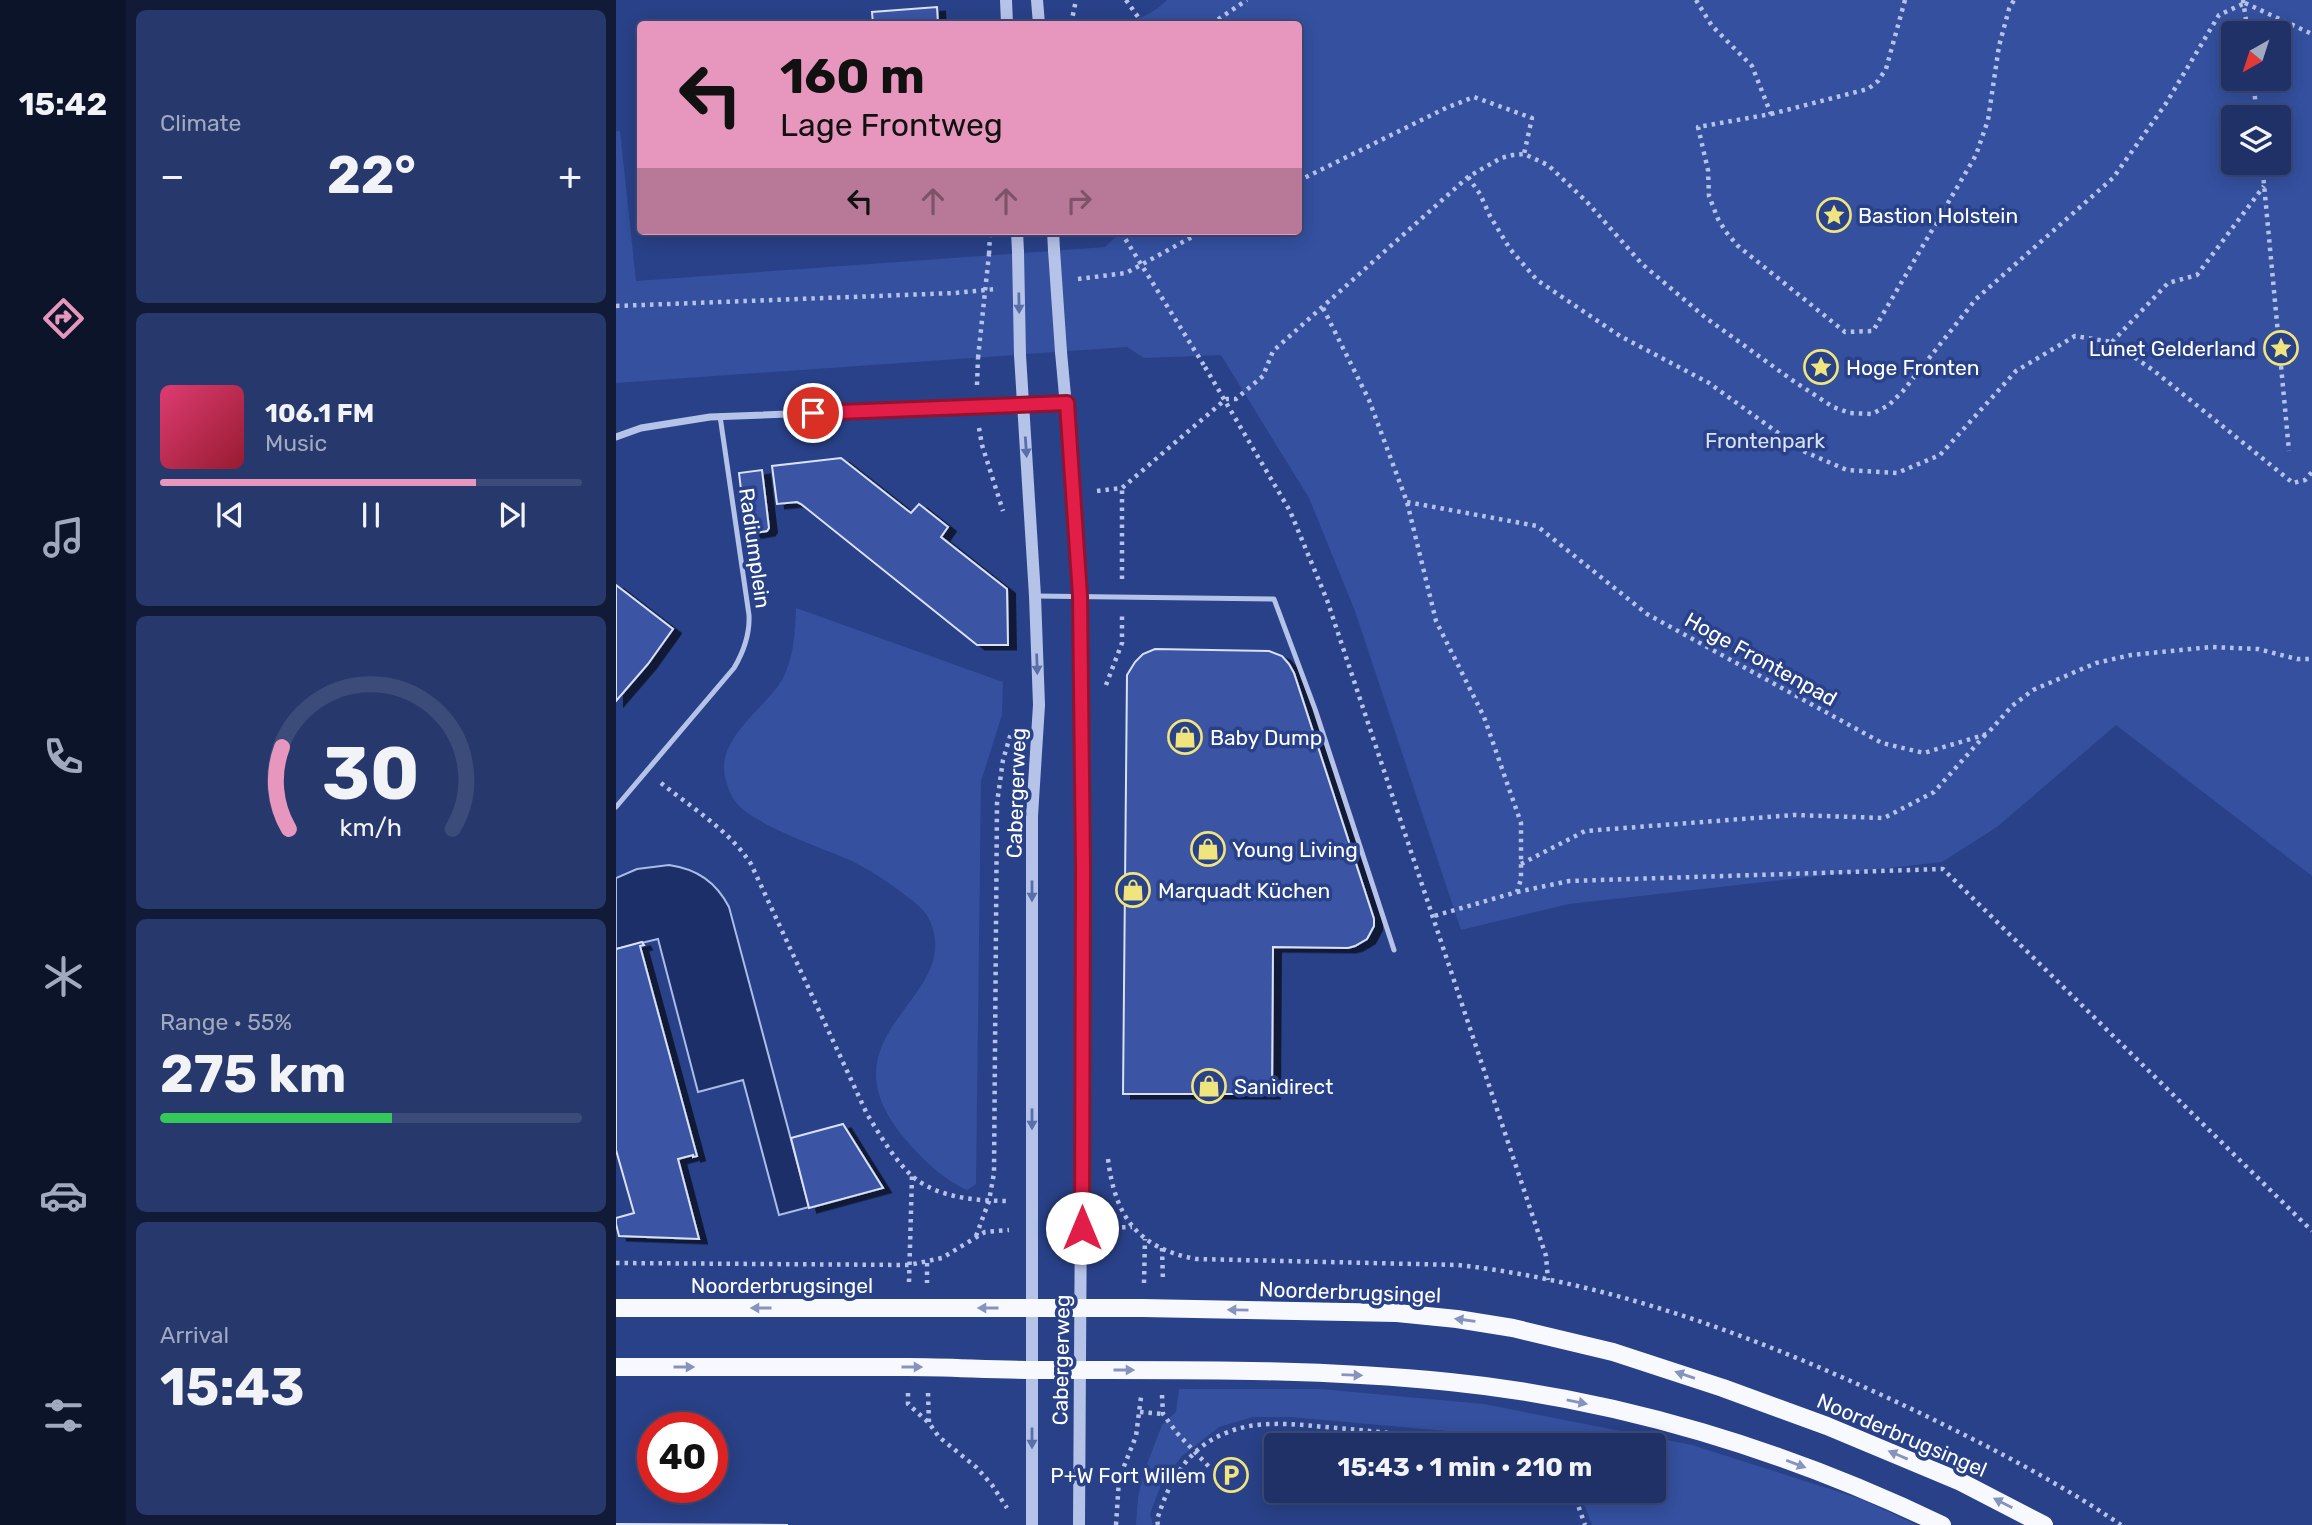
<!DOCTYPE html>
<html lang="en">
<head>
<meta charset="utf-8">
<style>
	:root { --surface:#1f3166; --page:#27396c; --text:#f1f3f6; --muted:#a1a9bf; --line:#3c4c7a; --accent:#e797bd }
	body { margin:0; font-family:Rubik,sans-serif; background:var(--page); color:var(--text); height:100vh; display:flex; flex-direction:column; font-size:26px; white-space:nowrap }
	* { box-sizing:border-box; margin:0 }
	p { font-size:23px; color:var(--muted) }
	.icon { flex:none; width:38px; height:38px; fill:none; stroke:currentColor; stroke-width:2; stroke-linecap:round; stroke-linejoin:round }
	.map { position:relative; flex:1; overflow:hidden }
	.drawer { display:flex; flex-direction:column; gap:10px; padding:10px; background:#111b38; width:490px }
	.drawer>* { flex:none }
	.guide { position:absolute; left:21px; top:21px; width:665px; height:214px; border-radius:7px; box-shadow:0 4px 18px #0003,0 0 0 2px var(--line); background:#e797bd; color:#111; overflow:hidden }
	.needle { width:46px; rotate:219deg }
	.tools { position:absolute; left:1605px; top:21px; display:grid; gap:14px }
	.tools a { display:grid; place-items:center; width:70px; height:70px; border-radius:7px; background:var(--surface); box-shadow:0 4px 18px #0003,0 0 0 2px var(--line); font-size:35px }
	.speed { position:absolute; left:21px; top:1412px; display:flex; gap:14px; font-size:35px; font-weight:700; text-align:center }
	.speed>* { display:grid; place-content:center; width:91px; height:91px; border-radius:50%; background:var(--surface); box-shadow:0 4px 18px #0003,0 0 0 2px var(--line); line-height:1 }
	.speed .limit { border:10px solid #d22; background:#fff; color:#111 }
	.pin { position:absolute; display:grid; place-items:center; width:60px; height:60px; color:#fff; margin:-30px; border:4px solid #fff; border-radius:50%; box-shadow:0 2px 7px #0007 }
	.me { position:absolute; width:77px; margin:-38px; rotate:0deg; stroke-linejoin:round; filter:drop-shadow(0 0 5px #0008) }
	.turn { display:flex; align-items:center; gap:24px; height:147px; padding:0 28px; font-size:32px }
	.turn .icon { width:91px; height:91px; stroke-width:2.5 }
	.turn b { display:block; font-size:49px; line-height:60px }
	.lanes { display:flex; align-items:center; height:66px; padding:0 28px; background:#0003; justify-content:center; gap:35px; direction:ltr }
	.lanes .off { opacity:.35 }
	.big { font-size:52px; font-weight:700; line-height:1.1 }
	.drawer .card { flex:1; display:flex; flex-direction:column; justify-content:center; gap:10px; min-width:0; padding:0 24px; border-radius:10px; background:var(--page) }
	.drawer .dial { align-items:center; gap:0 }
	.dial svg { height:182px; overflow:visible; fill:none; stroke:var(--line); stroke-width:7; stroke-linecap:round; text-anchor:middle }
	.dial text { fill:var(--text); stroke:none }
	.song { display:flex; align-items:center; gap:21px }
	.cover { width:84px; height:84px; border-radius:10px; background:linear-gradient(135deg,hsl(340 70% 55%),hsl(350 70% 35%)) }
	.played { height:7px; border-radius:4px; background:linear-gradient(90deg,var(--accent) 75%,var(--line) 75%) }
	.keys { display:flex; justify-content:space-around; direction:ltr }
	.heat { display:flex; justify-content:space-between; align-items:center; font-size:38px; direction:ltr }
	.charge { height:10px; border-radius:5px; background:linear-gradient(90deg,#34c759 55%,var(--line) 0) }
	.trip { position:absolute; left:648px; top:1433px; width:402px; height:70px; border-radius:7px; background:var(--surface); box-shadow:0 4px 18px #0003,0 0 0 2px var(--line); font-weight:700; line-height:70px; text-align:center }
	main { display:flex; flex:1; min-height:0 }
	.tab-bar { display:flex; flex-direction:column; width:126px; justify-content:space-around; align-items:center; background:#0c1429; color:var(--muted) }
	.tab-bar .icon { width:49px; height:49px }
	.tab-bar .selected { color:var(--accent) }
	.tab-bar b { font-size:32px; color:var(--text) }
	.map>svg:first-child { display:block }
	.green { fill:#34509f; fill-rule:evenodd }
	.water { fill:#1d2f69; stroke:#aabce9; stroke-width:2 }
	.building { fill:#3a55a4; stroke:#d9e1f7; stroke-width:2; filter:url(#shadow) }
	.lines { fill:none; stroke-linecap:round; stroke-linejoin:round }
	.path { stroke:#b6c3e8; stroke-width:4.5; stroke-dasharray:3.5 5; stroke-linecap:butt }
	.service { stroke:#b6c3e8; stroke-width:5 }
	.minor { stroke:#b6c3e8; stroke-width:7 }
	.tertiary { stroke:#b6c3e8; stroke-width:12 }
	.primary { stroke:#f8f9fe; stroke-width:18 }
	.path-bridge { stroke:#b6c3e8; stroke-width:4.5; stroke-dasharray:3.5 5; stroke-linecap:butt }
	.tertiary-bridge { stroke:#b6c3e8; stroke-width:12 }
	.oneway { fill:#5a6eaa }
	.oneway2 { fill:#8694bd }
	.route-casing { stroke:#92132f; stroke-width:18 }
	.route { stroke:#e11d48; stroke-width:12 }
	.labels { text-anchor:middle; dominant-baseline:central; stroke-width:7; stroke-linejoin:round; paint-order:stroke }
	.poi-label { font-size:21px; fill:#fff; stroke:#294188; text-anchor:start }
	.park-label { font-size:21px; fill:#d9e1f7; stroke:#294188 }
	.street-label { font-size:21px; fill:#fff; stroke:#294188 }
</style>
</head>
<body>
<main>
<nav class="tab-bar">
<b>15:42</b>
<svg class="icon selected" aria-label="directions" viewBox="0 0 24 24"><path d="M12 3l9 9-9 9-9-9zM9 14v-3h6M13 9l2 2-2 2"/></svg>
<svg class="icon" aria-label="music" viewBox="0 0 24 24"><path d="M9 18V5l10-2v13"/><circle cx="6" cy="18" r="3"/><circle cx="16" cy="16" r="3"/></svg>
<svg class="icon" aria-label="phone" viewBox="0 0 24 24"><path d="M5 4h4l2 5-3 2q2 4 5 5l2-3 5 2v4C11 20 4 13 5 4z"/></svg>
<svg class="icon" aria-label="climate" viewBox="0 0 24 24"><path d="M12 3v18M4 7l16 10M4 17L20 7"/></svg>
<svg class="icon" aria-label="car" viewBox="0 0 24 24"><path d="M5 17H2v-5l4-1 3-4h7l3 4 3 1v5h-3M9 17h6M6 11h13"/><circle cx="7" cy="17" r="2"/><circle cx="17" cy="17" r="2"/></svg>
<svg class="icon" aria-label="filters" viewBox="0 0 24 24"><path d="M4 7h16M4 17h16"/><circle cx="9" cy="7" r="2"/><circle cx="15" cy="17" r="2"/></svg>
</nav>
<section class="drawer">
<div class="card"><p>Climate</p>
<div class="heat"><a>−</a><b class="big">22°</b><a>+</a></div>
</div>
<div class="card">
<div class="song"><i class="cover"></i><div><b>106.1 FM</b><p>Music</p></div></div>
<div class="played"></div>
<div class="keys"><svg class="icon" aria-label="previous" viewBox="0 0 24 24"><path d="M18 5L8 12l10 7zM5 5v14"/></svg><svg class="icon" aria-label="pause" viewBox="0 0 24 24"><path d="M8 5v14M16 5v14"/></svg><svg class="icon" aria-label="next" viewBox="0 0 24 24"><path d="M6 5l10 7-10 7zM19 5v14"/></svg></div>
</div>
<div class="card dial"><svg viewBox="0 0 100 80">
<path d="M14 69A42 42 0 1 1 86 69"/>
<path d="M14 69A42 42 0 0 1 11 33" stroke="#e797bd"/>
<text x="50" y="56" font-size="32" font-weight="700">30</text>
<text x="50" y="72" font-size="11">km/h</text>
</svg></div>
<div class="card"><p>Range · 55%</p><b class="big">275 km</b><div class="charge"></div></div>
<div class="card"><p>Arrival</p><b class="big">15:43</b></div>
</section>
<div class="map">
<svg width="1696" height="1525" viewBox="0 0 1696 1525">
	<defs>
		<filter id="shadow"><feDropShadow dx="8" dy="4.5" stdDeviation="0" flood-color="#0009"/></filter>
	</defs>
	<rect width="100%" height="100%" fill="#294188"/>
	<g class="green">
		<path d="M551,0H1696V876L1500,725L1381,827L1326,862L953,904L845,930L739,611L693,498L605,355L528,358L511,347L0,383V131H4L20,281L489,247L506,231H682V24H464C499,24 524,26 551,0ZM1617,33H1662V79H1617ZM1617,117H1662V163H1617Z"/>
		<path d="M180,608L387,682L386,715L365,781L360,1184L351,1190C328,1180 306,1159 290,1140C197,1031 354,999 312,917C306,907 294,899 285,892C269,880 254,870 236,861C207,848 136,825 119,801C114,795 111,784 109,777C101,737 148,710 166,680C178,658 179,632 180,608Z"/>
		<path d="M563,1389H704L868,1404L1076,1445L1245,1499L1301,1525H976L963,1491H1038V1446L915,1445L831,1431L674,1417H637L603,1427L565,1457L545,1485L534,1514L537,1525H520L522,1497L528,1472L546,1425L560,1412Z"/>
	</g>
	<path class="water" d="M53,865C81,869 100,882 113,907L193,1207L163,1215L127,1080L82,1092L42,939L0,949V878L21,869Z"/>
	<g class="building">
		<path d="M321,7L322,24H257L256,12Z"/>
		<path d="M225,458L291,510L295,513L303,504L332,527L325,537L391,589L392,645H361L185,504L181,502L161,504L156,466Z"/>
		<path d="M146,470L153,528L151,531L134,534L130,531L123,473Z"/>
		<path d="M0,585L57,629L32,664L0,701Z"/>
		<path d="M539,649L653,651L666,656L673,664L678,673L758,919V926L751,939L739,946L732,948L657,947L656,1094H507L511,675L519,662L527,654Z"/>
		<path d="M26,942L28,945L24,946L81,1156L77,1157V1155L62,1159L83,1239L3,1236L0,1224V1218L18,1213L0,1150V949Z"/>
		<path d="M227,1124L267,1188L193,1208L175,1138Z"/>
		<path d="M0,1524L172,1525H0Z"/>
	</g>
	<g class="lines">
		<g class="path">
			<path d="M510,0L527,24"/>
			<path d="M1080,0L1096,26L1136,66L1155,114L1082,127L1092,170L1093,196L1102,219L1110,232L1122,246L1229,332L1257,331L1360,155L1372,120L1383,46L1393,9L1398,0"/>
			<path d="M1627,0L1632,33"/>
			<path d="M1629,3L1696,34"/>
			<path d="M455,24L460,0"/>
			<path d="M595,24L631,0"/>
			<path d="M1637,79L1641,117"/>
			<path d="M1155,114L1252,89L1262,81L1270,69L1289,0"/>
			<path d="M1646,163L1673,451"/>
			<path d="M852,177L864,194L874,216L894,249L921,280L1004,336L1093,383L1187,451L1231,470L1281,473L1324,455L1400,371L1459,336L1496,342L1537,370L1677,483L1689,480L1696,472"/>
			<path d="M682,181L830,108L858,97L916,118L908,154"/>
			<path d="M504,231L505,232"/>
			<path d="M373,254L374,235"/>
			<path d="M462,279L510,273L587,231"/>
			<path d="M0,306L339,293L380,289"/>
			<path d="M707,308L753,400L791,502L820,621L868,717L905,823V879L901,892L818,916"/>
			<path d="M1496,342L1552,283L1581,275L1648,186"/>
			<path d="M589,367L674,511L711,600L930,1256L932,1280"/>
			<path d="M361,385L362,358"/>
			<path d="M363,428L366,445L387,511"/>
			<path d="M481,491L506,488L610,399H620L647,376L657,351L852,177L885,158L897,155L908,154L932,165L971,202L1026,264L1090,318L1176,380L1217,407L1234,413L1256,414L1273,405L1287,391L1360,299L1497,178L1549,105L1603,15L1629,3"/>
			<path d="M791,502L921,526L1031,614L1266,743L1308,753L1371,734L1396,706L1417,690L1480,663L1515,655L1595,647L1642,649L1681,659H1696"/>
			<path d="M506,579V488"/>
			<path d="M490,685L506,643V616"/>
			<path d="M45,783C76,808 114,831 135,864L251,1114C264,1135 277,1158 295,1175C320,1198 361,1201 393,1201"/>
			<path d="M905,864L969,831L1178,815L1268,818L1318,792L1370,734"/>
			<path d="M901,892L953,881L1327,869L1696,1231"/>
			<path d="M492,1159C499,1216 521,1248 580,1259L842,1265C1003,1283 1160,1344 1306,1414C1374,1447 1442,1482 1505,1525"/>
			<path d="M489,1228L516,1227"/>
			<path d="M360,1236L373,1201L378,1173L381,803L387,760L395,733"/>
			<path d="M546,1248L547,1282"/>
			<path d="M0,1263L293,1265L326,1258L369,1232L393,1230"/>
			<path d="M311,1263V1283"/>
			<path d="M293,1282L296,1176"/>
			<path d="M528,1283L529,1239"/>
			<path d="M292,1393V1404L313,1423L323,1437L360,1467L376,1485L391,1508"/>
			<path d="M312,1393L313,1423"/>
			<path d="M546,1395L547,1414L561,1433L596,1470"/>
			<path d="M524,1412L547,1414"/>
			<path d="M957,1491L969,1525"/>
			<path d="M500,1525L503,1479L520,1436L525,1397"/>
			<path d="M542,1525L541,1520C553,1481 572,1447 612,1432C643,1420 676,1424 708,1427C765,1431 822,1439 879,1446"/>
		</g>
		<g class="service">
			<path d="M420,596L658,599L699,709L778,950"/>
			<path d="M0,807L118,668C128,651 134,635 133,615L104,416"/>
		</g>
		<path class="minor" d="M0,437L25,428L94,417L451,403"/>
		<g class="tertiary">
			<path d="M390,0L391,24"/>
			<path d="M421,0L423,24"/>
			<path d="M401,231L402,252"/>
			<path d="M437,231L438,250"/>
			<path d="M445,352L458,493L464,596L467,869L463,1525"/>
			<path d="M404,355L419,596L423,705L416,816V1525"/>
		</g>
		<g class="primary">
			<path d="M0,1308H527L781,1313L841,1319L897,1328L997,1352L1107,1388L1211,1426L1345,1482L1428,1525"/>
			<path d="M0,1367C97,1367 194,1367 292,1367C335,1367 377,1370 420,1370C558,1370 697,1368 834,1382C1004,1399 1172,1451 1326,1525"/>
		</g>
		<g class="path-bridge">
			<path d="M505,232L589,367"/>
			<path d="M362,358L373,254"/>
		</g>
		<g class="tertiary-bridge">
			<path d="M438,250L445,352"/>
			<path d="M402,252L404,355"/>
		</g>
	</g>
	<defs><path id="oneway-solid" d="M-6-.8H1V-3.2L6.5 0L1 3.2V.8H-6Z" transform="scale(1.75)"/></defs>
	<g class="oneway">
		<use href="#oneway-solid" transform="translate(403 303) rotate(89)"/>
		<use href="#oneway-solid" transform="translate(410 447) rotate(86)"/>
		<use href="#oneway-solid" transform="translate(421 664) rotate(88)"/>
		<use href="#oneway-solid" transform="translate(416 891) rotate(90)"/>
		<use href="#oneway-solid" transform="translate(416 1119) rotate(90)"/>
		<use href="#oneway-solid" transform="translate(416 1438) rotate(90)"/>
	</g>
	<g class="oneway2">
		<use href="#oneway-solid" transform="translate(145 1308) rotate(180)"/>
		<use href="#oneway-solid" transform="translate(372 1308) rotate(180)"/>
		<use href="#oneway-solid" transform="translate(622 1310) rotate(-179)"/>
		<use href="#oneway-solid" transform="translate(849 1320) rotate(-172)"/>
		<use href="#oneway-solid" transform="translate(68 1367)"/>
		<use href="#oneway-solid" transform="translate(296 1367)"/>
		<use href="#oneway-solid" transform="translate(508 1370)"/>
		<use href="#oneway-solid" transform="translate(736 1375) rotate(2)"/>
		<use href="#oneway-solid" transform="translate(1069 1375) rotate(-161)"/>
		<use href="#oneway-solid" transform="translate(961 1402) rotate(11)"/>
		<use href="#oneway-solid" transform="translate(1282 1455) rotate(-157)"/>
		<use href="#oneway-solid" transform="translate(1180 1464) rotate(21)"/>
		<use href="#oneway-solid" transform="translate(1387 1503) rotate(-153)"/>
	</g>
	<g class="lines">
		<g class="route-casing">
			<path id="route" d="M197,413L451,403L464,596L467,869L466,1228"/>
		</g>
		<use href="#route" class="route"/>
	</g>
	<defs>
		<g id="sight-ring" transform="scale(1.75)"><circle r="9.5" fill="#294188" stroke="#efe47d" stroke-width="1.5"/><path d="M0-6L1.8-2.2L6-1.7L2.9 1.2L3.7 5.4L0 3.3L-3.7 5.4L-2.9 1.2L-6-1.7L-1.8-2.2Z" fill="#efe47d"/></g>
		<g id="shop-ring" transform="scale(1.75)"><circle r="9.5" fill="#294188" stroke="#efe47d" stroke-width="1.5"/><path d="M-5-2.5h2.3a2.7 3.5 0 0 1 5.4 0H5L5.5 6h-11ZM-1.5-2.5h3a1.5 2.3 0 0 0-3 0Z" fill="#efe47d"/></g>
		<g id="parking-ring" transform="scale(1.75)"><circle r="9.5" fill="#294188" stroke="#efe47d" stroke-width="1.5"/><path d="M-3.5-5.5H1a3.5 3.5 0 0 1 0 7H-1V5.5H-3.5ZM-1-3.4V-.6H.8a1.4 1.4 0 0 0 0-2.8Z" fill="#efe47d"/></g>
	</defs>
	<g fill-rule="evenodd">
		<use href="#sight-ring" x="1218" y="215"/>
		<use href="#sight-ring" x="1665" y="348"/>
		<use href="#sight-ring" x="1205" y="367"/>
		<use href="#shop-ring" x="569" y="737"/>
		<use href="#shop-ring" x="592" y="849"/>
		<use href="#shop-ring" x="517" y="890"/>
		<use href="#shop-ring" x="593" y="1086"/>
		<use href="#parking-ring" x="615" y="1475"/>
	</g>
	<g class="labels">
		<g class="poi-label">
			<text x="1242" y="215">Bastion Holstein</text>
			<text x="1640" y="348" text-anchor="end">Lunet Gelderland</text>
			<text x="1230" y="367">Hoge Fronten</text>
			<text x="594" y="737">Baby Dump</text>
			<text x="616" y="849">Young Living</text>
			<text x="542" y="890">Marquadt Küchen</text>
			<text x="618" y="1086">Sanidirect</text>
			<text x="590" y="1475" text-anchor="end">P+W Fort Willem</text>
		</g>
		<g class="park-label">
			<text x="1149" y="440">Frontenpark</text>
		</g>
		<g class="street-label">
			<text transform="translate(139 548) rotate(82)">Radiumplein</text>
			<text transform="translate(1145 659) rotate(29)">Hoge Frontenpad</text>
			<text transform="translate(400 793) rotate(-88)">Cabergerweg</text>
			<text x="166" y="1285">Noorderbrugsingel</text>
			<text transform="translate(734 1292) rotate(2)">Noorderbrugsingel</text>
			<text transform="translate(445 1360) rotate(-89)">Cabergerweg</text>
			<text transform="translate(1286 1435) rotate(23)">Noorderbrugsingel</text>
		</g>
	</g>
</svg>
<div class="tools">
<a><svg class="needle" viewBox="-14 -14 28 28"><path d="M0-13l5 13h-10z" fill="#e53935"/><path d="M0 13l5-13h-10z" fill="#a1a9bf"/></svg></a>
<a><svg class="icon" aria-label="layers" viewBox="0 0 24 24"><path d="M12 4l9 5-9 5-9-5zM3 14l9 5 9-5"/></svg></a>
</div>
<div class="speed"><div class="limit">40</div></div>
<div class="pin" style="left:197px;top:413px;background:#d93025"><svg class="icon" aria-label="arrive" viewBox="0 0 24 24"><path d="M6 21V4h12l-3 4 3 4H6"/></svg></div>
<svg class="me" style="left:466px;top:1228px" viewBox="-20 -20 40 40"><circle r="19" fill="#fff"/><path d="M0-13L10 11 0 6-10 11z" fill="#e11d48"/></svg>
<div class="trip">15:43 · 1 min · 210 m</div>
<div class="guide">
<div class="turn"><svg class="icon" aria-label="left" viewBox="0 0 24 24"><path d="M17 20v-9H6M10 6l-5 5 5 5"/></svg><div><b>160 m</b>Lage Frontweg</div></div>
<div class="lanes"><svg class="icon" aria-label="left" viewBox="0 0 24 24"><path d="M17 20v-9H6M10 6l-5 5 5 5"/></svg><svg class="icon off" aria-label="ahead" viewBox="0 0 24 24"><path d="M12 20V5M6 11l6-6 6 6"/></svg><svg class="icon off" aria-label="ahead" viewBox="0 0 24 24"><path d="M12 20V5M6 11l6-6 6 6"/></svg><svg class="icon off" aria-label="right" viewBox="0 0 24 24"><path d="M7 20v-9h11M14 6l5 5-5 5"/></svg></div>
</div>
</div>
</main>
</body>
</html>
